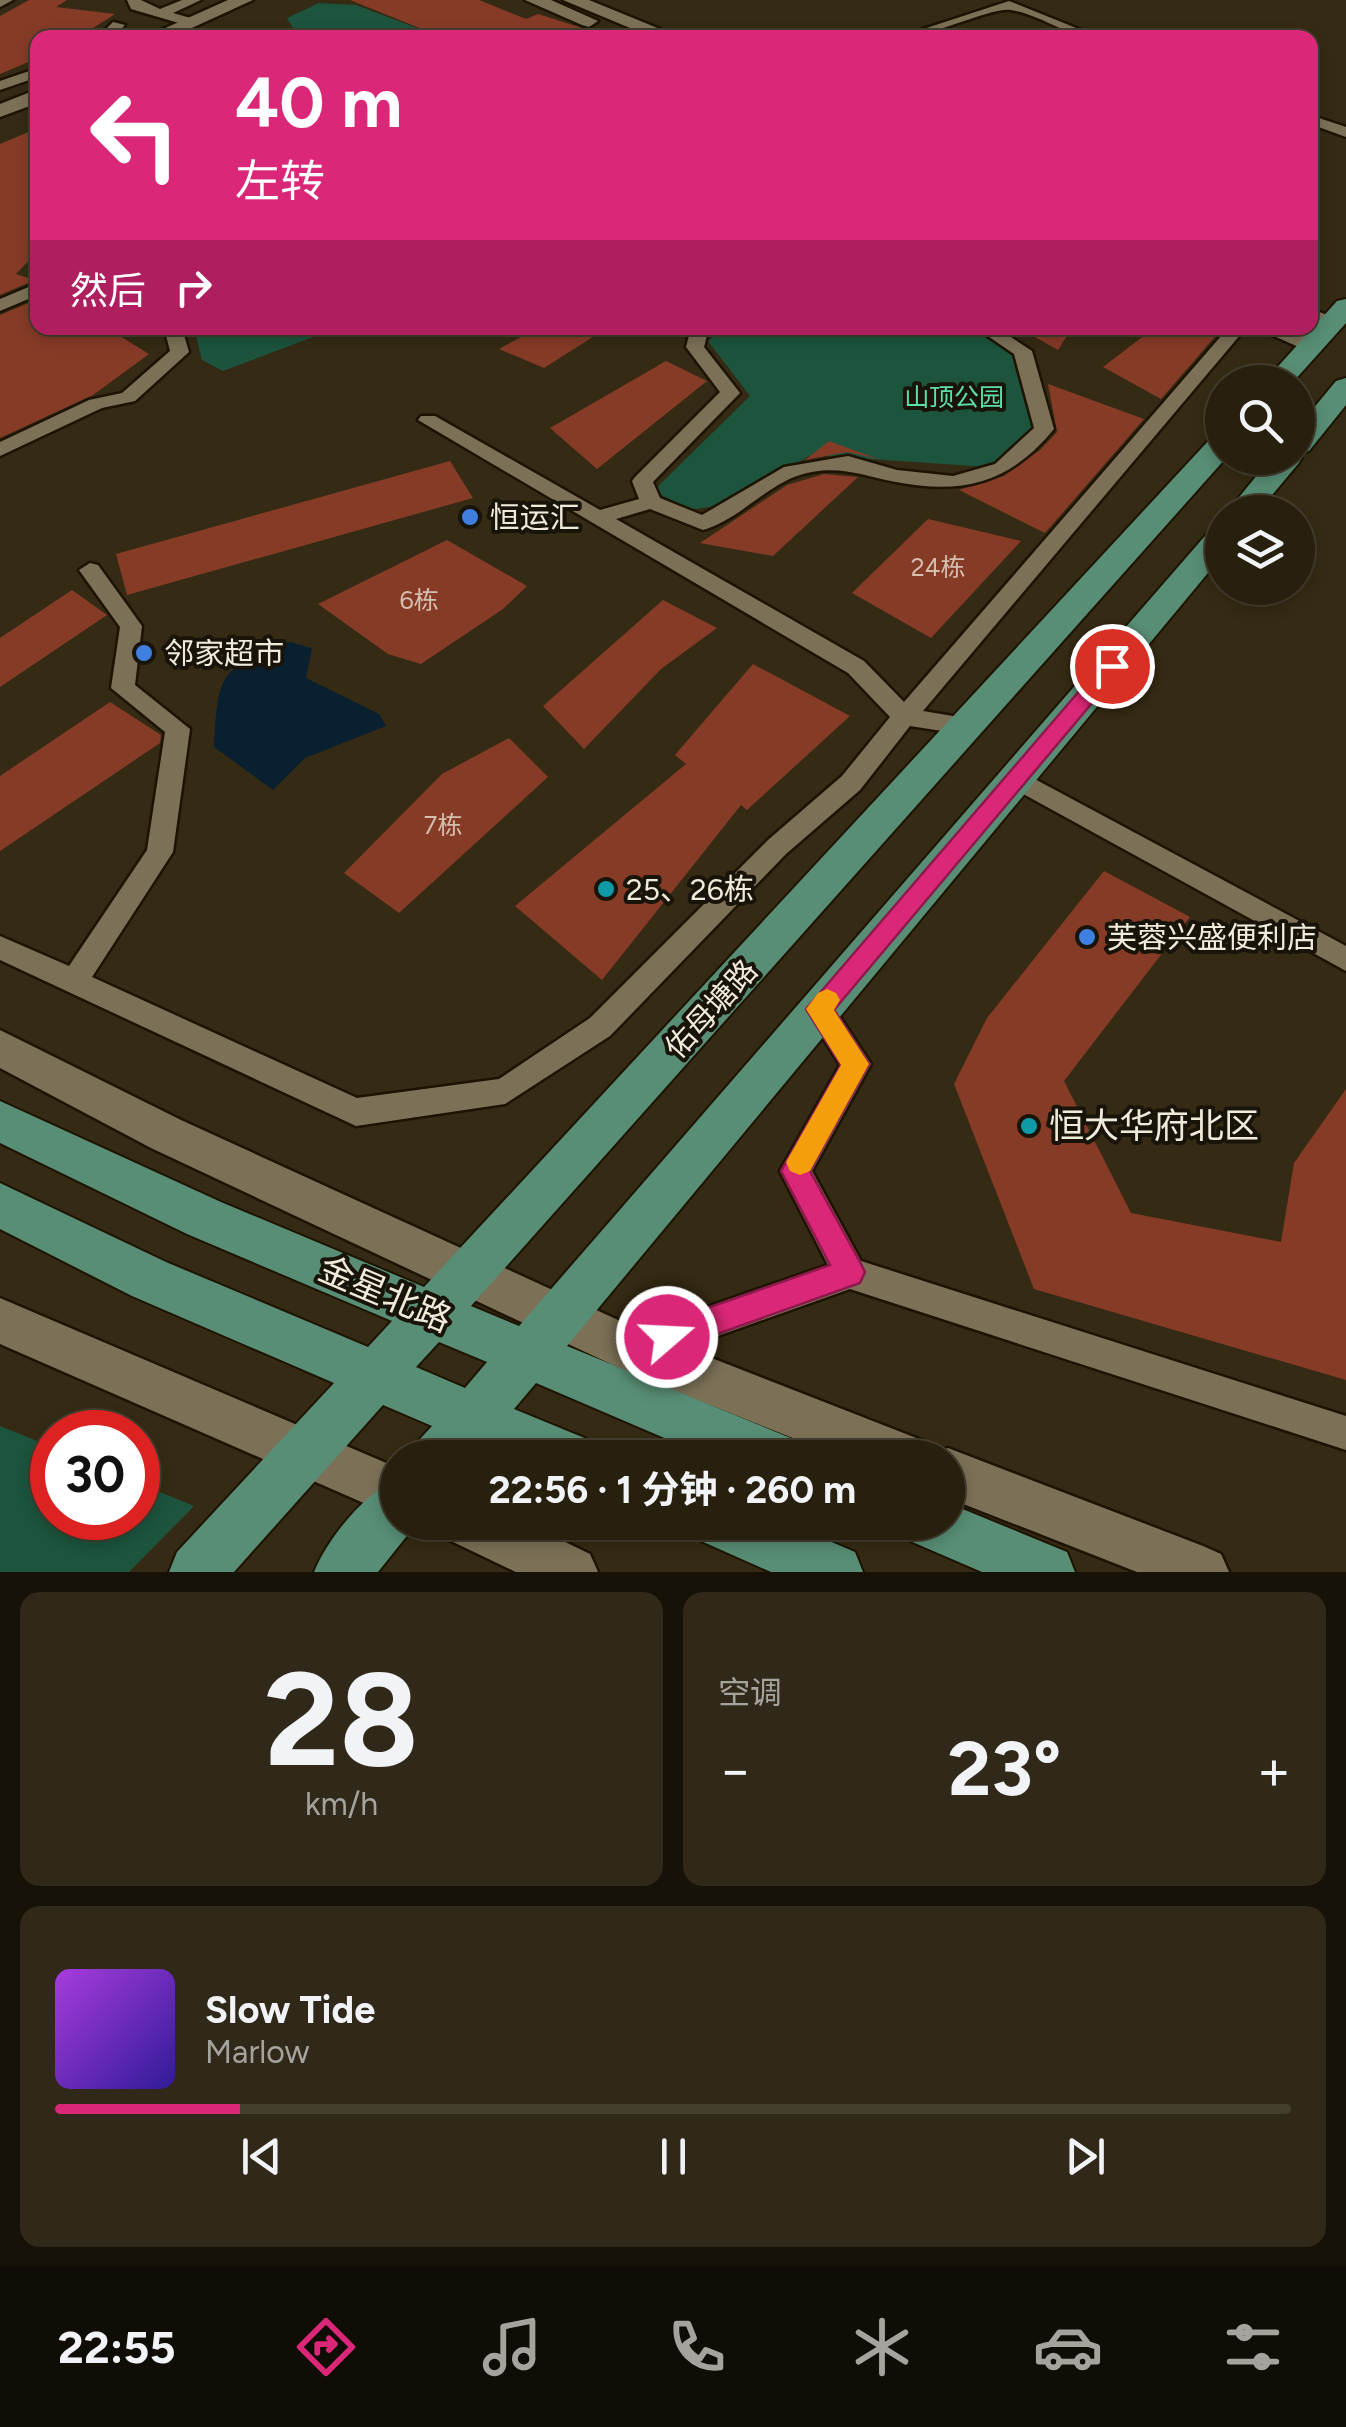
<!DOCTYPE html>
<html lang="zh">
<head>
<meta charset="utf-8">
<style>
	:root { --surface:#28200f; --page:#302818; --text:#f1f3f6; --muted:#a5a39e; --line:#443e2f; --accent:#db2777 }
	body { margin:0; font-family:Figtree,"Noto Sans SC",sans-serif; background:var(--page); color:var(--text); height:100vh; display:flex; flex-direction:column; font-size:38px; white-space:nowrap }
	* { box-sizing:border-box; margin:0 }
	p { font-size:32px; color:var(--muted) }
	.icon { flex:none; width:55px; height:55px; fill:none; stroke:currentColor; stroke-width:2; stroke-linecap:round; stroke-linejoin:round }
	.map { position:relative; height:1572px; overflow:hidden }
	.drawer { display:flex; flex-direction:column; gap:20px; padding:20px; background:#161208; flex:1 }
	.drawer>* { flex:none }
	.guide { position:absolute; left:30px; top:30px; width:1288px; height:305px; border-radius:20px; box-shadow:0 5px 15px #0003,0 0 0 2px var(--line); background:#db2777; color:#fff; overflow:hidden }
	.buttons { position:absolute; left:1205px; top:365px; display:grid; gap:20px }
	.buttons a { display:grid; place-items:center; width:110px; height:110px; border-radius:50%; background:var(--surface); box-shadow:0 5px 15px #0003,0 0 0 2px var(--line); font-size:50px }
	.speed { position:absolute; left:30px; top:1410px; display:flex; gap:20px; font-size:50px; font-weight:700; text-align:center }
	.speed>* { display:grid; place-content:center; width:130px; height:130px; border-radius:50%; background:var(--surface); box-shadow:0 5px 15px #0003,0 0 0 2px var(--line); line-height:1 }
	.speed .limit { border:15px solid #d22; background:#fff; color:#111 }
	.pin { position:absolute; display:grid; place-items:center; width:85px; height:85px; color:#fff; margin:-42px; border:5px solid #fff; border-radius:50%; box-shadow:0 2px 10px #0007 }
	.me { position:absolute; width:110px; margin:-55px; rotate:71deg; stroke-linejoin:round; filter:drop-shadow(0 0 8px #0008) }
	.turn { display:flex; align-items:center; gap:35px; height:210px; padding:0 40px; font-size:45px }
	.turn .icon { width:130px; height:130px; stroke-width:2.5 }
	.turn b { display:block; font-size:70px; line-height:85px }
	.then { display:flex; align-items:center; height:95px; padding:0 40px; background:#0003; gap:20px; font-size:38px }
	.big { font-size:75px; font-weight:700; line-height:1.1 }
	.drawer .tile { flex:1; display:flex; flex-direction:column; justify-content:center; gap:15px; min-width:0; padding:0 35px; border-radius:20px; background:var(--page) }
	.drawer .dial { align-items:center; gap:0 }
	.dial b { font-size:130px; line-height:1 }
	.song { display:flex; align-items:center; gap:30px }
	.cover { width:120px; height:120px; border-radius:15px; background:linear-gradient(135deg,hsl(280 70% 55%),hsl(250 70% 35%)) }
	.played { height:10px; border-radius:5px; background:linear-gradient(90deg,var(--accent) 15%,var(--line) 15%) }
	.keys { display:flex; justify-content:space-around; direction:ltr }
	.heat { display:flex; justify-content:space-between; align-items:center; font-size:55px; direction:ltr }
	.drawer .tiles { flex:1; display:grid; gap:20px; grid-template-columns:1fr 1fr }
	.tile:last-child { grid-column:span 2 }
	.trip { position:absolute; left:380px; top:1440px; width:585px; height:100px; border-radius:50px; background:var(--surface); box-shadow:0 5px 15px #0003,0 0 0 2px var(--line); font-weight:700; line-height:100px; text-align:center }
	.dock { display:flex; height:160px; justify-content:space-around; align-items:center; background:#100d06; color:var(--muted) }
	.dock .icon { width:70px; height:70px }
	.dock .on { color:var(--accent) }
	.dock b { font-size:45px; color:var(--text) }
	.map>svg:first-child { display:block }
	.green { fill:#1c543d }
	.water { fill:#082030 }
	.building { fill:#863b27 }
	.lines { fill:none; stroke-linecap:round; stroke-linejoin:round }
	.street-casing { stroke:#1d1300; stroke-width:5 }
	.secondary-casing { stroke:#1d1300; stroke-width:5 }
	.primary-casing { stroke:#1d1300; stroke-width:4 }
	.street { fill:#7c7157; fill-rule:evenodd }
	.secondary { fill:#7c7157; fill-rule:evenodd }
	.primary { fill:#588e75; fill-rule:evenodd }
	.route { fill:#db2777; stroke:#8e194d; stroke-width:2.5 }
	.slow { fill:#f59e0b }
	.shop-dot { fill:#3f7fe0; stroke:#19140a; stroke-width:4 }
	.culture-dot { fill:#0f9aa8; stroke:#19140a; stroke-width:4 }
	.labels { text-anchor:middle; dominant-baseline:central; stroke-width:8; stroke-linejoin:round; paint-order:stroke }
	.far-park-label { font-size:25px; fill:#5edfaa; stroke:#19140a }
	.number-label { font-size:25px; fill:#d6beae }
	.poi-label { font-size:30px; fill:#f0eadb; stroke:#19140a; text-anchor:start }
	.street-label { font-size:30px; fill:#f0eadb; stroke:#19140a }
	.near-poi-label { font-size:35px; fill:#f0eadb; stroke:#19140a; text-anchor:start }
	.near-street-label { font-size:35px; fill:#f0eadb; stroke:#19140a }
</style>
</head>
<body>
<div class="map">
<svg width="1346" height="1572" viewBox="0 0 1346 1572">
	<rect width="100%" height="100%" fill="#352b14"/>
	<g class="green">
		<path d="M319,3L356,5L441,37H304L287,31L293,28L287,18Z"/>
		<path d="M194,328H337L223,371L202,360Z"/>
		<path d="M724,328H971L1016,354L1032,427L1002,468L811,455L727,504L690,510L653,491L750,396L708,341Z"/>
		<path d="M0,1426L52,1447V1518H138V1483L194,1506L129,1572H0Z"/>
	</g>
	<path class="water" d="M290,642L312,648L306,678L379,714L386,726L305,758L273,790L214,747C218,672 220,668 290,642Z"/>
	<g class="building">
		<path d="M29,0H67L56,7L115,14L79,37L38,31V58L0,74V16Z"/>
		<path d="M350,0H479L526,19L538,14L598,33V38H444Z"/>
		<path d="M38,128V251L16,274L35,280L0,295V144Z"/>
		<path d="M38,299V328H107L149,354L93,395L0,438V315Z"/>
		<path d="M537,328H607L544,368L499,349Z"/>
		<path d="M1019,328H1072L1058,350Z"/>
		<path d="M1154,328L1219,332L1161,399L1103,367Z"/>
		<path d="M666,361L707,381L597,469L550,428Z"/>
		<path d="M1048,384L1144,419L1045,533L959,490L1004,476L1040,450L1057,432Z"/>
		<path d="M829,441L878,459L847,452L805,460Z"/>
		<path d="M450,461L473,498L127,595L116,554Z"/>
		<path d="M824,474L858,477L773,556L700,543L787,485Z"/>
		<path d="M928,519L1021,541L931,638L852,593Z"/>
		<path d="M447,540L527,586L503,609L421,664L388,654L318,604Z"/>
		<path d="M72,590L107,615L0,687V638Z"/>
		<path d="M663,600L717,628L661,669L584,749L543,706Z"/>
		<path d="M753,664L850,716L747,810L741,805L602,980L515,906L686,764L675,755Z"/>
		<path d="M110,702L161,735L160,743L0,851V776Z"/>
		<path d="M509,738L548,777L399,913L344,873L442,774Z"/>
		<path d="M1104,871L1190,917L1064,1081L1131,1213L1281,1242L1294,1163L1346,1089V1380L1034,1289L954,1084L987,1018Z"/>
	</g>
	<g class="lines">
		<g class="street-casing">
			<g id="street">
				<path d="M0,0H13L0,7Z"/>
				<path d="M127,0H141L160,9L182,0H201L173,13L194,19L196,22L189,26L131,9Z"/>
				<path d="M1009,1L1101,38C1067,38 1043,15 1011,10C990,7 931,38 896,38Z"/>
				<path d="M113,22L125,25L113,38H97Z"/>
				<path d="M38,68V77L0,90V81Z"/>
				<path d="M1310,115L1346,127V137L1310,124Z"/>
				<path d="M38,283V295L0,311V299Z"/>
				<path d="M164,328H182L189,352L135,401L102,408L0,456V442L89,400L122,393L170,351Z"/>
				<path d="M691,328H709L704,347L740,393L653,482L660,498L702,515L784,467L848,456L897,470L953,476L995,464L1034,428L1014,354L976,328H997L1032,351L1054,429C1010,483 963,495 896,482C859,475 836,463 797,476C764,488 738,520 703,530L650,509L616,519L864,661L904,702L1228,328H1246L923,711L977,720L980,726L977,732L968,735L910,726L860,790L786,854L610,1036L505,1104L356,1126L0,960V936L69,966L147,850L165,732L111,688L120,627L79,570L90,563L98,565L142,626L135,685L190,729L173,852L92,977L357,1098L499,1079L590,1018L768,840L842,776L890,717L848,673L418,420L421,416H435L600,510L639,499L632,481L635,477L720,392L686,347Z"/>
				<path d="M1016,769L1346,946V971L1007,785L1004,778L1007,771Z"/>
				<path d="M819,997L829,1000L871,1064L812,1171L861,1261L1346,1416V1450L850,1289L630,1367L618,1362L613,1350L618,1338L828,1265L780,1171L840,1065L805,1009L809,1000Z"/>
			</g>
		</g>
		<g class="secondary-casing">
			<g id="secondary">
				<path d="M228,0H253L170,38H143Z"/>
				<path d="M525,0H551L598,21L589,27L582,25Z"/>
				<path d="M563,0H589L682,38H654Z"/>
				<path d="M38,89V103L0,117V104Z"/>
				<path d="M1310,308L1339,320L1343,325L1330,333L1310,325Z"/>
				<path d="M1263,328H1295L1325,345L1312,353L1267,333Z"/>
				<path d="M0,1030L181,1120L640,1330L924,1441L931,1455L948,1448L1203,1546L1221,1554L1229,1572H1137L948,1498V1458H843L630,1373L151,1148L0,1068Z"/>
				<path d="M0,1298L398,1468V1518L0,1344Z"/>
				<path d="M442,1522H524L590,1554L598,1572H516L449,1540Z"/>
			</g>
		</g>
		<g class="primary-casing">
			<g id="primary">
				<path d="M1346,299V323L1293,382H1264L1337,301Z"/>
				<path d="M1346,378V405L1309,451L1299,454L1302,458L1298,464L1258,512H1227L1271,458H1298V427L1336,381Z"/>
				<path d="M1222,435V458H1226L471,1306L519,1326L1211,529L1222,526V556L567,1346L793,1439L800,1458H711L536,1383L514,1409L587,1439L594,1458H505L482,1447L474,1458H413L420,1439L432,1426L383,1405L234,1572H169L177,1552L334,1383L132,1296L0,1229V1183L166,1262L368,1347L392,1321L187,1234L0,1143V1101L221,1202L424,1287L1211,438ZM439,1342L487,1362L465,1388L416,1367Z"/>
				<path d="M398,1479V1522H418L378,1572H314C328,1538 364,1493 398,1479Z"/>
				<path d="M948,1503L1067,1552L1075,1572H982L910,1541L902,1522H948Z"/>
				<path d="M693,1522H785L855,1552L863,1572H771L701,1541Z"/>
			</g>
		</g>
		<use href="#street" class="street"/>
		<use href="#secondary" class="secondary"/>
		<use href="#primary" class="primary"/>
	</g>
	<path class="route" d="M1112,658L1119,661L1123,666L1119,671L834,1010L869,1064L810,1171L860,1262L865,1272L860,1283L667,1352L656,1348L652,1337L656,1326L830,1265L781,1171L841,1065L806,1009L1105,661Z"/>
	<path class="slow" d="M827,989L836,993L840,1000L834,1010L869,1064L810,1171L800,1175L790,1171L786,1162L841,1065L806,1009L818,993Z"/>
	<g class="shop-dot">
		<circle cx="470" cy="517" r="10"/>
		<circle cx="144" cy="653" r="10"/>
		<circle cx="1087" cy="937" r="10"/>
	</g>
	<g class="culture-dot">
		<circle cx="606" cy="889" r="10"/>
		<circle cx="1029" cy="1126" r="10"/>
	</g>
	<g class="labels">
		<g class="far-park-label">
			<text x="954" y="397">山顶公园</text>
		</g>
		<g class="number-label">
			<text x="938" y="567">24栋</text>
			<text x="419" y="600">6栋</text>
			<text x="443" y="825">7栋</text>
		</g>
		<g class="poi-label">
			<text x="490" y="517">恒运汇</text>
			<text x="164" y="653">邻家超市</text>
			<text x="626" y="889">25、26栋</text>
			<text x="1107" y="937">芙蓉兴盛便利店</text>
		</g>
		<g class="street-label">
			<text transform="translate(711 1009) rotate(-48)">佑母塘路</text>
		</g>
		<g class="near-poi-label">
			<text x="1049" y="1126">恒大华府北区</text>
		</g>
		<g class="near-street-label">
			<text transform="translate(385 1294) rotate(23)">金星北路</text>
		</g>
	</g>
</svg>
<div class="buttons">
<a><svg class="icon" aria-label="search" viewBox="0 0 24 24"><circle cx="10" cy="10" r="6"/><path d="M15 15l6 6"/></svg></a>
<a><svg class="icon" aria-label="layers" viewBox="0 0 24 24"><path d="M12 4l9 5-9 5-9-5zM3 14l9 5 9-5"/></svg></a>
</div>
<div class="speed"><div class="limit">30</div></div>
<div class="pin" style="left:1112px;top:666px;background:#d93025"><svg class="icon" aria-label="arrive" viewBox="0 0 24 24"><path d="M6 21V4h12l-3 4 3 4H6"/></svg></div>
<svg class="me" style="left:667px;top:1337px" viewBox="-20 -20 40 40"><circle r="17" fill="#db2777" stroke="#fff" stroke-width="3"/><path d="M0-11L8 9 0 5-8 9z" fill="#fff"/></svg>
<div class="trip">22:56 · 1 分钟 · 260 m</div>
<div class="guide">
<div class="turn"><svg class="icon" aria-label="left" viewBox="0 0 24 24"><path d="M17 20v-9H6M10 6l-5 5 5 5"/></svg><div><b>40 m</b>左转</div></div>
<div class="then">然后<svg class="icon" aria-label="right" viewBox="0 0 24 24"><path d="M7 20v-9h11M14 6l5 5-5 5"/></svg></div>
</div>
</div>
<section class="drawer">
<div class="tiles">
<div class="tile dial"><b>28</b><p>km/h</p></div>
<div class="tile"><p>空调</p>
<div class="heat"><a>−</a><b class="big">23°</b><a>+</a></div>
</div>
<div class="tile">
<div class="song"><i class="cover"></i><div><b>Slow Tide</b><p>Marlow</p></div></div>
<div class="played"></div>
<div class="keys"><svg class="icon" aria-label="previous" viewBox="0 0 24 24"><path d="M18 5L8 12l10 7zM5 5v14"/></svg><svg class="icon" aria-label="pause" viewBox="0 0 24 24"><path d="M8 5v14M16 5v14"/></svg><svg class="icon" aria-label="next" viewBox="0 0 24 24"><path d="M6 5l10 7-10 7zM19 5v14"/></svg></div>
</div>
</div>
</section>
<nav class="dock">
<b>22:55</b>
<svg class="icon on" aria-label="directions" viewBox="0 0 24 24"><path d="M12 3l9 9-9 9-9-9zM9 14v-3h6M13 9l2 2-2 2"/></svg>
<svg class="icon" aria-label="music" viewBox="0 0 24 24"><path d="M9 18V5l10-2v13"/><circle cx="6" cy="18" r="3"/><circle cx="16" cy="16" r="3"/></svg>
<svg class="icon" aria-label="phone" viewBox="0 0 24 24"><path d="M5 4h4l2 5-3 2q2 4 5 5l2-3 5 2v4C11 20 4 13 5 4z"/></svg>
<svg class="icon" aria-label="climate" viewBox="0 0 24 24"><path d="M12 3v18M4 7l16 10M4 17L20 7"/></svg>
<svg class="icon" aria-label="car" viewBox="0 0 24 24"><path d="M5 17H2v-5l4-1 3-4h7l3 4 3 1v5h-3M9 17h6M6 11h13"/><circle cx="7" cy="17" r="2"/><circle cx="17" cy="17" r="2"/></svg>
<svg class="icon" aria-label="filters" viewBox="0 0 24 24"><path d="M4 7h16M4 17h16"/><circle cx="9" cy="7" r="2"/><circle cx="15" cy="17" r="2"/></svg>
</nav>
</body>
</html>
